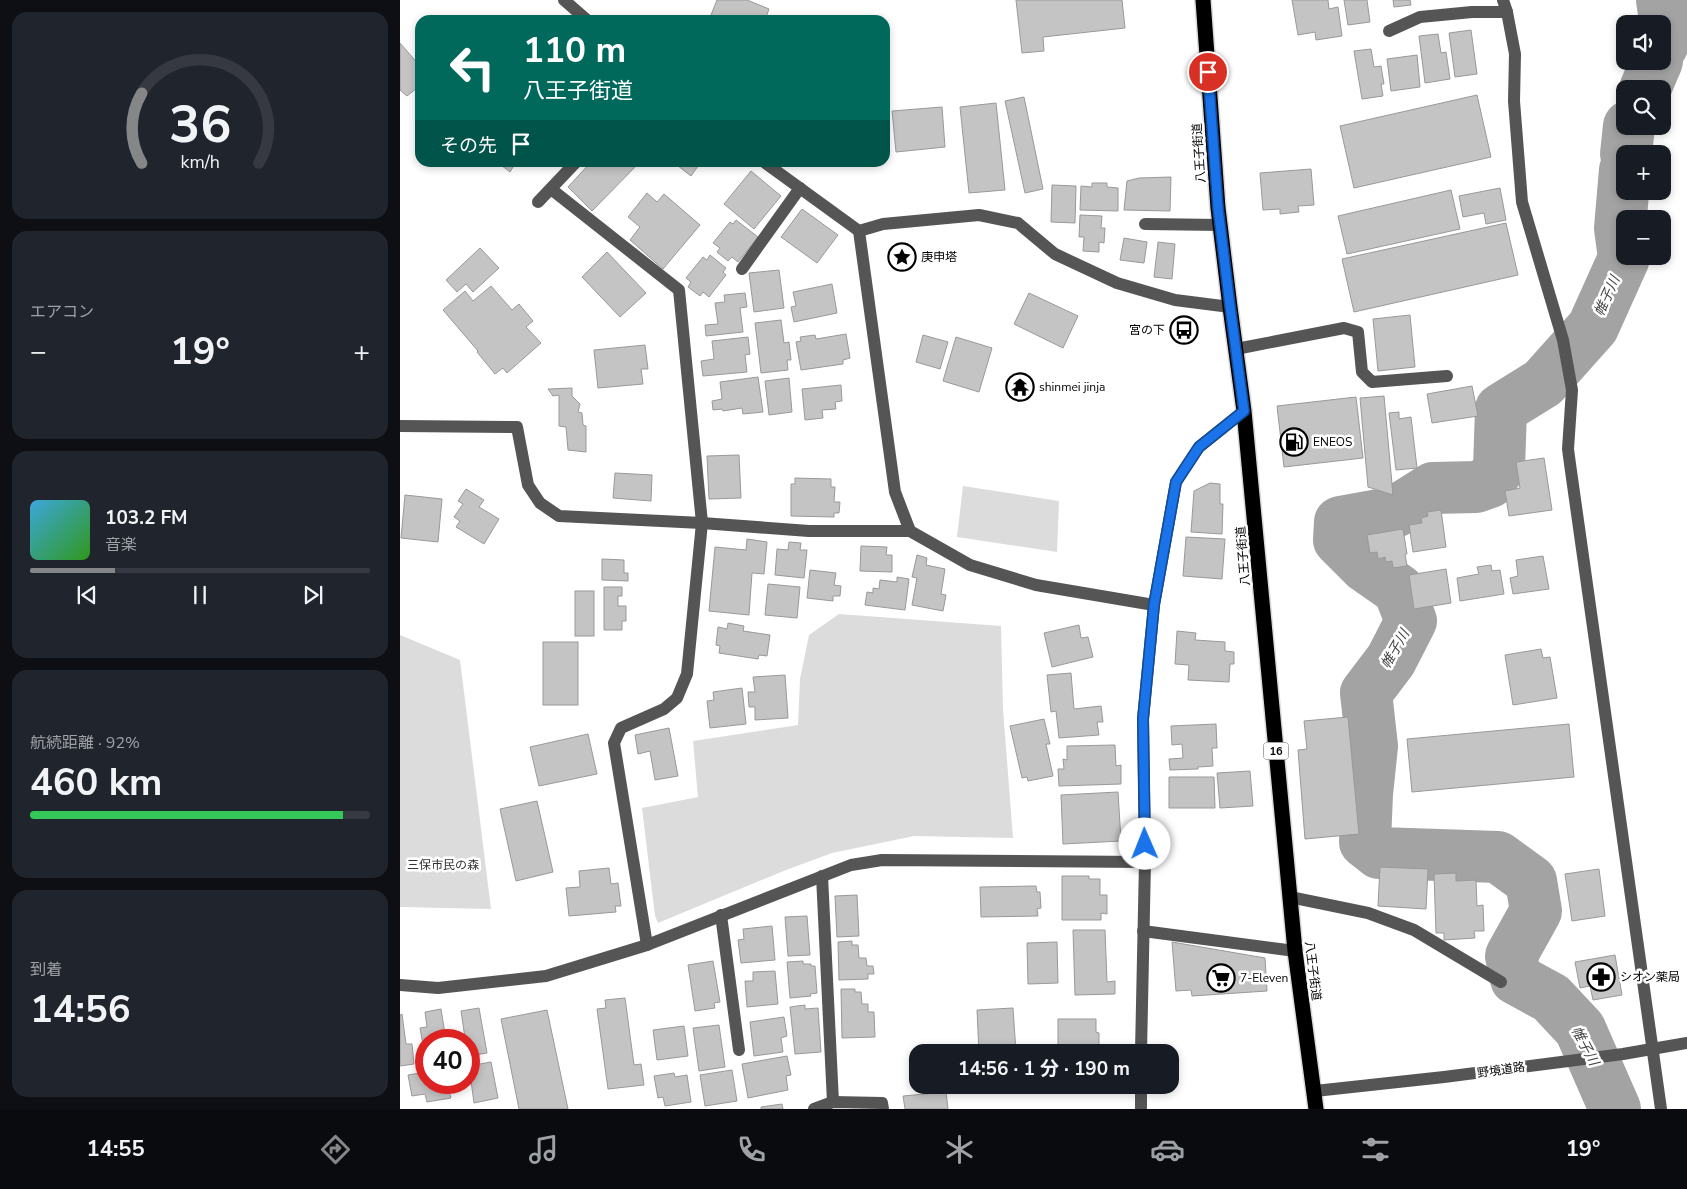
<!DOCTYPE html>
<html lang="ja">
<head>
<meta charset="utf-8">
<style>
	:root { --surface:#171b24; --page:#20242c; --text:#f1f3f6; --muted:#9ea1a6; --line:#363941; --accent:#858687 }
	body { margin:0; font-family:"Nunito Sans","Noto Sans JP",sans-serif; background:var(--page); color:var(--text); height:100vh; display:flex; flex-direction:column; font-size:19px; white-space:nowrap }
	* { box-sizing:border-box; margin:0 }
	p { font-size:16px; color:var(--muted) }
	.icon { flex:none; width:28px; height:28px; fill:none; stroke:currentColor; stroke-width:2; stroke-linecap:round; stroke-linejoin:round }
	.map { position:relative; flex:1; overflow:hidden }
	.panel { display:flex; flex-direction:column; gap:12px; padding:12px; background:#0d0f14; width:400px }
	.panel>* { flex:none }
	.guide { position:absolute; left:15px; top:15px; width:475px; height:152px; border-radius:15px; box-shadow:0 2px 8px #0003; background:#00695c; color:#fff; overflow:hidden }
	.controls { position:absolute; left:1216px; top:15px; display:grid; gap:10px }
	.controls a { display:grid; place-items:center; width:55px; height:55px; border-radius:10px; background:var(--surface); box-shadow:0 2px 8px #0003; font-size:25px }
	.speed { position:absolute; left:15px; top:1029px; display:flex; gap:10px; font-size:25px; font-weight:700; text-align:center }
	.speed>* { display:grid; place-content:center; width:65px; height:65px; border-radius:50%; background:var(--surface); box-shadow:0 2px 8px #0003; line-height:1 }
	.speed .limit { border:8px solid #d22; background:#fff; color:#111 }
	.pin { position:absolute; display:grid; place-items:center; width:42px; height:42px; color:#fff; margin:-21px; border:2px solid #fff; border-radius:50%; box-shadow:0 1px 5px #0007 }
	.me { position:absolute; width:55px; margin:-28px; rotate:359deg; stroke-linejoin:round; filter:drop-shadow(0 0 4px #0008) }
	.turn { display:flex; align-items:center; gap:18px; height:105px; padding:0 25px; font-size:22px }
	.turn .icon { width:65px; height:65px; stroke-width:2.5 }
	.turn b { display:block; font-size:35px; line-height:42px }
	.then { display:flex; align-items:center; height:48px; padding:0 25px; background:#0003; gap:10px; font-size:19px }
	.big { font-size:38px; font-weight:700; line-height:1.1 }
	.panel .widget { flex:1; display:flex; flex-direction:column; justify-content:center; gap:8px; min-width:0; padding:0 18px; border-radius:15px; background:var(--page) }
	.panel .dial { align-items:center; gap:0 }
	.dial svg { height:130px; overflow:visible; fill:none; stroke:var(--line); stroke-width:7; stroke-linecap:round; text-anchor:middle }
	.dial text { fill:var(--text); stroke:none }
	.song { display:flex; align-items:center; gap:15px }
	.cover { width:60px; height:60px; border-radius:8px; background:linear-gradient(135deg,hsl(200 70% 55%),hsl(110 70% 35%)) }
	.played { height:5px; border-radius:2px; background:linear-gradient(90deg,var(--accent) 25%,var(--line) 25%) }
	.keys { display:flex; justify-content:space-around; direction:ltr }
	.heat { display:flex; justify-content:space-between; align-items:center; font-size:28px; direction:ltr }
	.charge { height:8px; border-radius:4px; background:linear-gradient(90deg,#34c759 92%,var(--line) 0) }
	.trip { position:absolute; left:509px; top:1044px; width:270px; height:50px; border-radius:15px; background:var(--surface); box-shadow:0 2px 8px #0003; font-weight:700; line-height:50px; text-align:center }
	.dock { display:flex; height:80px; justify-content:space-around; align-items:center; background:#090b0e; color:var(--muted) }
	.dock .icon { width:35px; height:35px }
	.dock .current { color:var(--accent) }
	.dock b { font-size:22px; color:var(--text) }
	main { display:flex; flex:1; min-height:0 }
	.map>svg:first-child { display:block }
	.green { fill:#dcdcdc }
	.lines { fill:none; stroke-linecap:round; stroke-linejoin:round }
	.river { stroke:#a3a3a3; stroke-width:52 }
	.building { fill:#c4c4c4; stroke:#999 }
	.highway-casing { stroke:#dbdbdb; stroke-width:18 }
	.minor { stroke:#555; stroke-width:12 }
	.highway { stroke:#000; stroke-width:15 }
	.route-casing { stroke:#114b97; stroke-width:12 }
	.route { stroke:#1a73e8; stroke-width:9 }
	.labels { text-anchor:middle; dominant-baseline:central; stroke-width:5; stroke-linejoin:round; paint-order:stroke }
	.shield { fill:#fff; stroke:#4c4c4c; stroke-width:1 }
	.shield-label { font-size:11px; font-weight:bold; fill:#000 }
	.street-label { font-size:12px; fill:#000; stroke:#fff }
	.poi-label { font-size:12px; fill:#000; stroke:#fff; text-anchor:start }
	.park-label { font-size:12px; fill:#333; stroke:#fff }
	.water-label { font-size:14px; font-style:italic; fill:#444; stroke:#fff }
</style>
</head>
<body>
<main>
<section class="panel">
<div class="widget dial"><svg viewBox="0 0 100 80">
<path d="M14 69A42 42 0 1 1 86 69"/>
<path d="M14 69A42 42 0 0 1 14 26" stroke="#858687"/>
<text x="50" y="56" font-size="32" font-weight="700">36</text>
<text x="50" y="72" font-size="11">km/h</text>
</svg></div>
<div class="widget"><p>エアコン</p>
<div class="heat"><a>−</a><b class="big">19°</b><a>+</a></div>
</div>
<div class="widget">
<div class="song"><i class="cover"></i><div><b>103.2 FM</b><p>音楽</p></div></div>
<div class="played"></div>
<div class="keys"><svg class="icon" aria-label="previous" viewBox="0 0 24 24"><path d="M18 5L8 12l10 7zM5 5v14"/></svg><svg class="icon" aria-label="pause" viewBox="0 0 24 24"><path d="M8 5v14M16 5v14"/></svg><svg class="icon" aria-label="next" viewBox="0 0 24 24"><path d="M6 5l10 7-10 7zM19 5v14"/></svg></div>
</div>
<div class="widget"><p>航続距離 · 92%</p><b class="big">460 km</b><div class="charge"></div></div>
<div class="widget"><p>到着</p><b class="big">14:56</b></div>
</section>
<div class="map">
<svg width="1287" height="1109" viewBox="0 0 1287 1109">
	<rect width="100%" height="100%" fill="#fff"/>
	<g class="green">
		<path d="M563,486L659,501L657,552L557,537Z"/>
		<path d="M439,614L601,626L603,709L613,838L514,836L432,853L386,870L258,923L255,916L242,808L298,797L293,741L398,725L400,679L409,635Z"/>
		<path d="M0,635L60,660L91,909L0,907Z"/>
	</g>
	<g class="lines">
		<g class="river">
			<path d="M1262,0L1267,34L1262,46"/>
			<path d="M1245,89L1257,61"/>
			<path d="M1226,154L1229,126"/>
			<path d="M1215,1109L1180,1029L1151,998L1116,979L1111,956L1136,911L1131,881L1098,857L979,853L965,842L967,794L972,746L966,693L991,660L1011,621L999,590L966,567L939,540L940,522L995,512L1033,488L1076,487L1090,482L1099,468L1101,409L1143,383L1193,327L1224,258L1220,228L1225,170"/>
		</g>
	</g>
	<g class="building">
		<path d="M317,0H347L369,9L365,20H309Z"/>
		<path d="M616,0H722L725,28L643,37L644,51L622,53Z"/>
		<path d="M892,0H928L929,9L938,7L942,36L916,40L915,32L898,35Z"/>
		<path d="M944,0H967L970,22L948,25Z"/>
		<path d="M993,0H1010L1011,5L994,7Z"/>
		<path d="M1071,30L1077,74L1055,77L1049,33Z"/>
		<path d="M1038,34L1041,53L1046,52L1050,79L1025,83L1019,36Z"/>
		<path d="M0,43L20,66V92L17,88L7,96L0,90Z"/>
		<path d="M971,49L974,67L981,66L984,84H981L983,96L962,99L954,51Z"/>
		<path d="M1017,55L1020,87L991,91L987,59Z"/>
		<path d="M1077,95L1091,157L954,188L940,126Z"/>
		<path d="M624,97L643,189L625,193L605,101Z"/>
		<path d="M596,103L605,190L569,193L560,107Z"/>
		<path d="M542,107L545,147L496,152L492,111Z"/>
		<path d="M97,162H116L110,172Z"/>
		<path d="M191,162L239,163L192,211L168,187Z"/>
		<path d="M273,162H301L291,176Z"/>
		<path d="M911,169L914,205L898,206L899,212L880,214V209L863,210L860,173Z"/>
		<path d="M351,171L381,196L354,229L324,204Z"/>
		<path d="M771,177L770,211L724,210L727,181L739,178Z"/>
		<path d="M692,183H707V187L718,188V211L680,210L681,186L692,187Z"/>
		<path d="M652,185L676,186L675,223L651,222Z"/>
		<path d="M1100,188L1106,220L1086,224L1084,213L1063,217L1059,196Z"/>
		<path d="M1051,190L1060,229L947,254L938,216Z"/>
		<path d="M247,193L257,202L264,194L300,225L263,269L230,240L240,227L228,217Z"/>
		<path d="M402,209L438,235L417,263L381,237Z"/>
		<path d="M680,215L702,216L701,228H705L704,243L699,242V252L683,251L684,237H679Z"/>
		<path d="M336,220L358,237L338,262L332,257L328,261L317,252L320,248L313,243L330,222L333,224Z"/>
		<path d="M1106,223L1118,275L954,312L942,259Z"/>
		<path d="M724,238L747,242L744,263L720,260Z"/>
		<path d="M758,242L775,244L772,279L754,277Z"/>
		<path d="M80,248L99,268L73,292L66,284L57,292L46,280Z"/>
		<path d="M207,252L246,293L220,317L182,277Z"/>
		<path d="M310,255L326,268L323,272L326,275L309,297L303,292L300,296L288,287L291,282L286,278L303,257L307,260Z"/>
		<path d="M379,270L384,308L354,312L349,273Z"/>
		<path d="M432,284L437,313L394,322L391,307L396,306L393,292Z"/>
		<path d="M91,286L112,310L119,304L133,321L126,327L141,343L107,373L103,368L95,374L77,352L78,351L43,310L65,291L73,301Z"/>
		<path d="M345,293L347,307L340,308L343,332L306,336L305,325L318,324L315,303L325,302L324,295Z"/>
		<path d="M629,293L678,316L663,348L614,324Z"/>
		<path d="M1010,315L1015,367L978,371L973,319Z"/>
		<path d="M381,320L384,343L389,342L391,360H387L388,370L361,373L355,323Z"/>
		<path d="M446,334L450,358L443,360V364L401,370L396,342L401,341L400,337L415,335L416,339Z"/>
		<path d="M523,335L548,342L540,369L516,362Z"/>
		<path d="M348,337L350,354L345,355L347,372L303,376L301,361L314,359L312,341Z"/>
		<path d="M556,337L592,348L579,392L543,381Z"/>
		<path d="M245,345L248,369H241L243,384L198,388L194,350Z"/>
		<path d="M358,377L363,412L343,414L342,408L323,411L322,409L313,410L312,401L322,399L320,382Z"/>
		<path d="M389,378L392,412L369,415L365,381Z"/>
		<path d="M441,385L442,401L435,402L436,409L422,410L423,418L405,420L402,389Z"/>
		<path d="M1072,386L1078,416L1032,423L1027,394Z"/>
		<path d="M172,388V396L180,404L178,412L182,413L183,425L186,426V452L168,450L166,427L159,426V395L153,396L148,389Z"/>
		<path d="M984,396L993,495L968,487L960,398Z"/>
		<path d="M956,397L963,458L884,467L877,406Z"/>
		<path d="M999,412V419L1011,417L1017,468L996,470L989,413Z"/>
		<path d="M339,455L341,498L309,499L307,456Z"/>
		<path d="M1144,458L1152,510L1109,516L1105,491L1120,488L1116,462Z"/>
		<path d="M215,473L252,475L251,501L213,498Z"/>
		<path d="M395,478L431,479V487H435L434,502H440L439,513H434V517L391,516V484H395Z"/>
		<path d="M810,483L820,484V504H823L822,534L791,532L794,491Z"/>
		<path d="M66,489L84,500L79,507L99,519L84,544L56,527L60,521L54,517L63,504L58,501Z"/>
		<path d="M5,495L42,499L38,542L1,538Z"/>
		<path d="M1041,510L1046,547L1013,552L1009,525L1022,523L1021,518L1028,516L1027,512Z"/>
		<path d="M1003,529L1007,554H1005L1007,566L993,568L992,561L986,562L985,557L978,559L977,552L970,553L967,535Z"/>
		<path d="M786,537L825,539L822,579L783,576Z"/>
		<path d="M347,539L367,542L364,574L352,573L349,615L309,611L315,547L346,550Z"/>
		<path d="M389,542L401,543L400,550H407L404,578L375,575L377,549L388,550Z"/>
		<path d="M461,546L487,547L486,555H492V572L460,571Z"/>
		<path d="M517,555L527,558L526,565L545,569L541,594L546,595L543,611L512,605L517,578L512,577Z"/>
		<path d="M1143,556L1149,589L1113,594L1110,578L1118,576L1116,560Z"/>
		<path d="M202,559L224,560V573H228V581L202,580Z"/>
		<path d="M1091,565L1092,571L1100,570L1104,594L1060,601L1057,578L1079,574L1077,567Z"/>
		<path d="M1046,569L1051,603L1014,609L1009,575Z"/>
		<path d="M410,570L436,573L434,585L441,586L440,596H433V601L407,598Z"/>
		<path d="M497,577L509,579L505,610L465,605L467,592L473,593V588L479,589L480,580L497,582Z"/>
		<path d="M368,584L400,587L397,618L365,615Z"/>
		<path d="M204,587H222V596H218V606H226V621H222V630H204Z"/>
		<rect x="175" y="591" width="19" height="45"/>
		<path d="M328,623L344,626L343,631L370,635L367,656L359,655L358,659L319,653L320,646L316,645L318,627L327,629Z"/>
		<path d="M679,625L681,638L688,637L693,657L652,667L644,633Z"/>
		<path d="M777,631L796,633L795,640L825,642V651L834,652V664H830L829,682L788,680L789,665L775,664Z"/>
		<rect x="143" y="642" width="35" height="63"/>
		<path d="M1141,649L1143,658L1150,657L1157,698L1113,705L1105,655Z"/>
		<path d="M671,673L674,709L701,706L703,722H697L699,735L659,738L656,711L651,712L647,675Z"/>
		<path d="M385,675L388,718L355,720V707H349L348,692H355L353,677Z"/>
		<path d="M342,688L346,724L310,728L307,701L314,700L313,692Z"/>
		<path d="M948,717L959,834L905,839L898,750L907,749L904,721Z"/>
		<path d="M644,719L650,744H646L653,776L628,781L627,777L622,778L610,726Z"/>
		<path d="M816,724L817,748H812L813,766L798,767V769L770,770L769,759L783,758L782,744L772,745L771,726Z"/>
		<path d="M1169,724L1174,777L1012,792L1007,739Z"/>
		<path d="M269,728L278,776L255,780L250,751L238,754L235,735Z"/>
		<path d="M188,734L197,774L139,786L130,747Z"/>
		<path d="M715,745L716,766L721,765V784L659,786L658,769H664L663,759L667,760V746Z"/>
		<path d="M850,771L853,806L820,808L817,773Z"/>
		<path d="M769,777H814L815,808H769Z"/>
		<path d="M718,792L721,841L663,844L661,795Z"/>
		<path d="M137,801L153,872L116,881L100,809Z"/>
		<path d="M980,867L1028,869L1026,909L978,906Z"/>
		<path d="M209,868L211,884L218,883L221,906H215L216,912L169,916L166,888L180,887L179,871Z"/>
		<path d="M1199,869L1205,916L1172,921L1165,874Z"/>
		<path d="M1056,873V881L1076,880L1077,906L1083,905L1084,931H1074L1075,938L1044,940V933H1036L1034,874Z"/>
		<path d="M662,876H689V879H700V895H707V914L701,913V920H662Z"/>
		<path d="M636,886L637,892H640L641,908L637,909L638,916L581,917L580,887Z"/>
		<path d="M457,895L459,936L437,937L435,896Z"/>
		<path d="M407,916L410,955L388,956L385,917Z"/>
		<path d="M372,926L375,960L341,963L338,940L344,939L343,929Z"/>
		<path d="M673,930H705L707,982L715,981V994L675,995Z"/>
		<path d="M452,941V945H458L459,958H466L467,966H473L474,974H468V979L439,980L438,942Z"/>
		<path d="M657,942L658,983L628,984L627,943Z"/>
		<path d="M772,942L865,958L867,991L792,996L791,990L776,991Z"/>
		<path d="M1215,955L1222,995L1193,1000L1190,986L1180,988L1175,962Z"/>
		<path d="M313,961L320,1002L314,1003L315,1008L295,1011L288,965Z"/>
		<path d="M403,961V964H411V966H415L417,993L410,994L411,996L390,998L387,962Z"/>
		<path d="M375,971L378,1004L347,1007L345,981H353V972Z"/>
		<path d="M441,989H455V992H461L462,1004H468V1012H474L475,1037L442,1038Z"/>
		<path d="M225,998L234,1065L241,1064L244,1085L208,1089L197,1009L206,1008L205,1000Z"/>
		<path d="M405,1005V1009L418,1008L421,1052L395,1054L390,1007Z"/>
		<path d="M79,1008L87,1053L69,1056V1040H62L65,1038L61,1011Z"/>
		<path d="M613,1008L616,1052H579L577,1010Z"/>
		<path d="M41,1009L46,1040H26V1061L20,1028L27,1027L25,1012Z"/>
		<path d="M147,1010L168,1109H119L101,1019Z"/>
		<path d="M2,1014L6,1044H12L14,1064L0,1066V1015Z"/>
		<path d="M384,1017L387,1036L381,1038L383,1052L354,1056L350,1022Z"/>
		<path d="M658,1019H696V1032L699,1033V1052H646V1049L658,1050Z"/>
		<path d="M319,1025L325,1067L299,1071L293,1028Z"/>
		<path d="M284,1026L288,1056L257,1060L253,1030Z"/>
		<path d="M387,1056L391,1075L386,1076L388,1090L348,1098L342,1064Z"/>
		<path d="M91,1062L98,1098L74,1103L69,1066Z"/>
		<path d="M332,1070L337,1101L305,1106L300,1075Z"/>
		<path d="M26,1072V1082H64L65,1088L49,1091L51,1098L27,1102L25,1094L12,1096L8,1075Z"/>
		<path d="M274,1073L275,1077L287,1075L291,1102L265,1106L263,1097L258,1098L254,1076Z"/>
		<path d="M546,1092L548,1109H505L503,1096Z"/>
		<path d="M382,1104L383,1109H361V1107Z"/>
	</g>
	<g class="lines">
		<g class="highway-casing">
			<path id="highway" d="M803,0L818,208L830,307L844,411L895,951L916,1109"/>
		</g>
		<g class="minor">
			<path d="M164,0L187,20"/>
			<path d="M1103,0L1107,12L1115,54L1114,101L1122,202L1163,340L1172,390L1168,449L1170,464L1261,1109"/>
			<path d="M989,31L1020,17L1072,12H1107"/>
			<path d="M364,162L459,231L495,492L510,531L570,565L636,585L754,605"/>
			<path d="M151,189L279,290L302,523L287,674L277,698L264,709L221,728L214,743L247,945"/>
			<path d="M138,202L176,162"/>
			<path d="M745,224L821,225"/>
			<path d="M459,231L483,224L579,215L618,223L655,254L717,283L775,300L830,307"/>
			<path d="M342,269L400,188"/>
			<path d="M836,349L944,328L958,332L962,372L972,382L1047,376"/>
			<path d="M0,426L117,427L128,485L140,503L159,516L302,523L409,531H510"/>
			<path d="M422,876L433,1102"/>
			<path d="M890,897L968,913L1014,930L1101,982"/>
			<path d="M321,915L339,1050"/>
			<path d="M743,931L895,951"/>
			<path d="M0,985L38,988L146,976L247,945L451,865L482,860L745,862"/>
			<path d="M741,1052L745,862L743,719L754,605L776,482L799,447L844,411"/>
			<path d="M915,1091L1044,1077L1223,1054L1287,1043"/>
			<path d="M414,1109L433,1102L482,1103L483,1109"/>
			<path d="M741,1109V1085"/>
		</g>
		<use href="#highway" class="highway"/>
	</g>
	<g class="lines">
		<g class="route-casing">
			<path id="route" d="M745,844L743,719L754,605L776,482L799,447L844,411L830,306L818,208L808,72"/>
		</g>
		<use href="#route" class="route"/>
	</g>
	<defs>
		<g id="sight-ring" transform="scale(1.4375)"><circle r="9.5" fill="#fff" stroke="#000" stroke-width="1.5"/><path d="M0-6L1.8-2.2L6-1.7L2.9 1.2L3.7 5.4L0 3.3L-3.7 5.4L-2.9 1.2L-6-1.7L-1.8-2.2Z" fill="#000"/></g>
		<g id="bus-ring" transform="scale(1.4375)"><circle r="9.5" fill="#fff" stroke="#000" stroke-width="1.5"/><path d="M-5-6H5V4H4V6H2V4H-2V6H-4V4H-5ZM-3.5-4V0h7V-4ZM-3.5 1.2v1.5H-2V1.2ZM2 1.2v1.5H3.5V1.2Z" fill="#000"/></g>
		<g id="temple-ring" transform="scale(1.4375)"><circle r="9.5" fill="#fff" stroke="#000" stroke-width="1.5"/><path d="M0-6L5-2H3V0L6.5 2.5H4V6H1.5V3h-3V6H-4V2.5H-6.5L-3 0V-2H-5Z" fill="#000"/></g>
		<g id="fuel-ring" transform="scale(1.4375)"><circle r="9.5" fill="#fff" stroke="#000" stroke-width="1.5"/><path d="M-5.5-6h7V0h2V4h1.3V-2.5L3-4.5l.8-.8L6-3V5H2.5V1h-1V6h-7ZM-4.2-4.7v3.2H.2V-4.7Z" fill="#000"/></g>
		<g id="pharmacy-ring" transform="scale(1.4375)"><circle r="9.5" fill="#fff" stroke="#000" stroke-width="1.5"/><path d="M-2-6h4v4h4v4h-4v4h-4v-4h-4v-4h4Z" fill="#000"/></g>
		<g id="supermarket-ring" transform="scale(1.4375)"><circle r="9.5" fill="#fff" stroke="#000" stroke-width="1.5"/><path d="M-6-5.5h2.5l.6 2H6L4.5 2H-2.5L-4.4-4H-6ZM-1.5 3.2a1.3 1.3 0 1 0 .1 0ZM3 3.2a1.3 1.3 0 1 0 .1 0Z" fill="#000"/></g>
	</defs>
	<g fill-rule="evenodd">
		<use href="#sight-ring" x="502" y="257"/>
		<use href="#bus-ring" x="784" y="330"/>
		<use href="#temple-ring" x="620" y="387"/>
		<use href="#fuel-ring" x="894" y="442"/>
		<use href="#pharmacy-ring" x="1201" y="977"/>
		<use href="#supermarket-ring" x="821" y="978"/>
	</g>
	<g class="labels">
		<rect class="shield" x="863.5" y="742.5" width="25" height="17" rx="4"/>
		<g class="shield-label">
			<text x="876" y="751">16</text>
		</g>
		<g class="street-label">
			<text transform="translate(799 153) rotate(-94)">八王子街道</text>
			<text transform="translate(843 556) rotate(-95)">八王子街道</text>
			<text transform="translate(913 971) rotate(83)">八王子街道</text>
			<text transform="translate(1101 1070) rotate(-8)">野境道路</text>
		</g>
		<g class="poi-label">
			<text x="521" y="257">庚申塔</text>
			<text x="765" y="330" text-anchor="end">宮の下</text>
			<text x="639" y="387">shinmei jinja</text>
			<text x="913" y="442">ENEOS</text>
			<text x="1220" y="977">シオン薬局</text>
			<text x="840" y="978">7-Eleven</text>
		</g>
		<g class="park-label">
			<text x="43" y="865">三保市民の森</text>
		</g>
		<g class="water-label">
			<text transform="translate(1207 296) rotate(-66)">帷子川</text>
			<text transform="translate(995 649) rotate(-60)">帷子川</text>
			<text transform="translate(1185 1046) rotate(62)">帷子川</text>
		</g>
	</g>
</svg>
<div class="controls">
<a><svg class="icon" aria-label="sound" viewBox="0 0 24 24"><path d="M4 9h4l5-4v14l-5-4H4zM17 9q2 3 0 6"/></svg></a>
<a><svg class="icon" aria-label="search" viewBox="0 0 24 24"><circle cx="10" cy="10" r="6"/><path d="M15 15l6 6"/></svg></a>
<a>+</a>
<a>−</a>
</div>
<div class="speed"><div class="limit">40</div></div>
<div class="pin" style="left:808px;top:72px;background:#d93025"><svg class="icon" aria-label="arrive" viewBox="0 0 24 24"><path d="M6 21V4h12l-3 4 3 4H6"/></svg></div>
<svg class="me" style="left:745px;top:844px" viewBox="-20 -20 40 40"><circle r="19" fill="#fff"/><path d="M0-13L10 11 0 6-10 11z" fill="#1a73e8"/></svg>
<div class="trip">14:56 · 1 分 · 190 m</div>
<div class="guide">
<div class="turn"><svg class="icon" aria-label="left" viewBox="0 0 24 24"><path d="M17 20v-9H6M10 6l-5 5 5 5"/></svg><div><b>110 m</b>八王子街道</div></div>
<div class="then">その先<svg class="icon" aria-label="arrive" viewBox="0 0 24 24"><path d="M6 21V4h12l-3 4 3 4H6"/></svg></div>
</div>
</div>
</main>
<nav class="dock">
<b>14:55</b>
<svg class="icon current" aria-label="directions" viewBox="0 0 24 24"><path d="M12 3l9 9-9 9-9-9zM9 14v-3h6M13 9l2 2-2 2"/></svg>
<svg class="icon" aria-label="music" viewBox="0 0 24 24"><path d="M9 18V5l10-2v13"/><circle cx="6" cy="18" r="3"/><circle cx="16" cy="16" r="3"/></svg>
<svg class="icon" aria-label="phone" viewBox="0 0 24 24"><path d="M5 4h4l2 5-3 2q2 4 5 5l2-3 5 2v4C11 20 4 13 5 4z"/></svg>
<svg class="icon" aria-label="climate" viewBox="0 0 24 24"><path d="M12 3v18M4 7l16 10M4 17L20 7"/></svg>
<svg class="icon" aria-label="car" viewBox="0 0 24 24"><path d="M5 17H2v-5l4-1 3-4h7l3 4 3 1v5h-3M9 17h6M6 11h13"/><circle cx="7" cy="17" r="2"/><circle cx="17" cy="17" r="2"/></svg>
<svg class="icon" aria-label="filters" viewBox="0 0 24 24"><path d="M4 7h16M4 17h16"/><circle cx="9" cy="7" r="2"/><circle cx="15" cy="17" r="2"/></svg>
<b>19°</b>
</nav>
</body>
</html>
